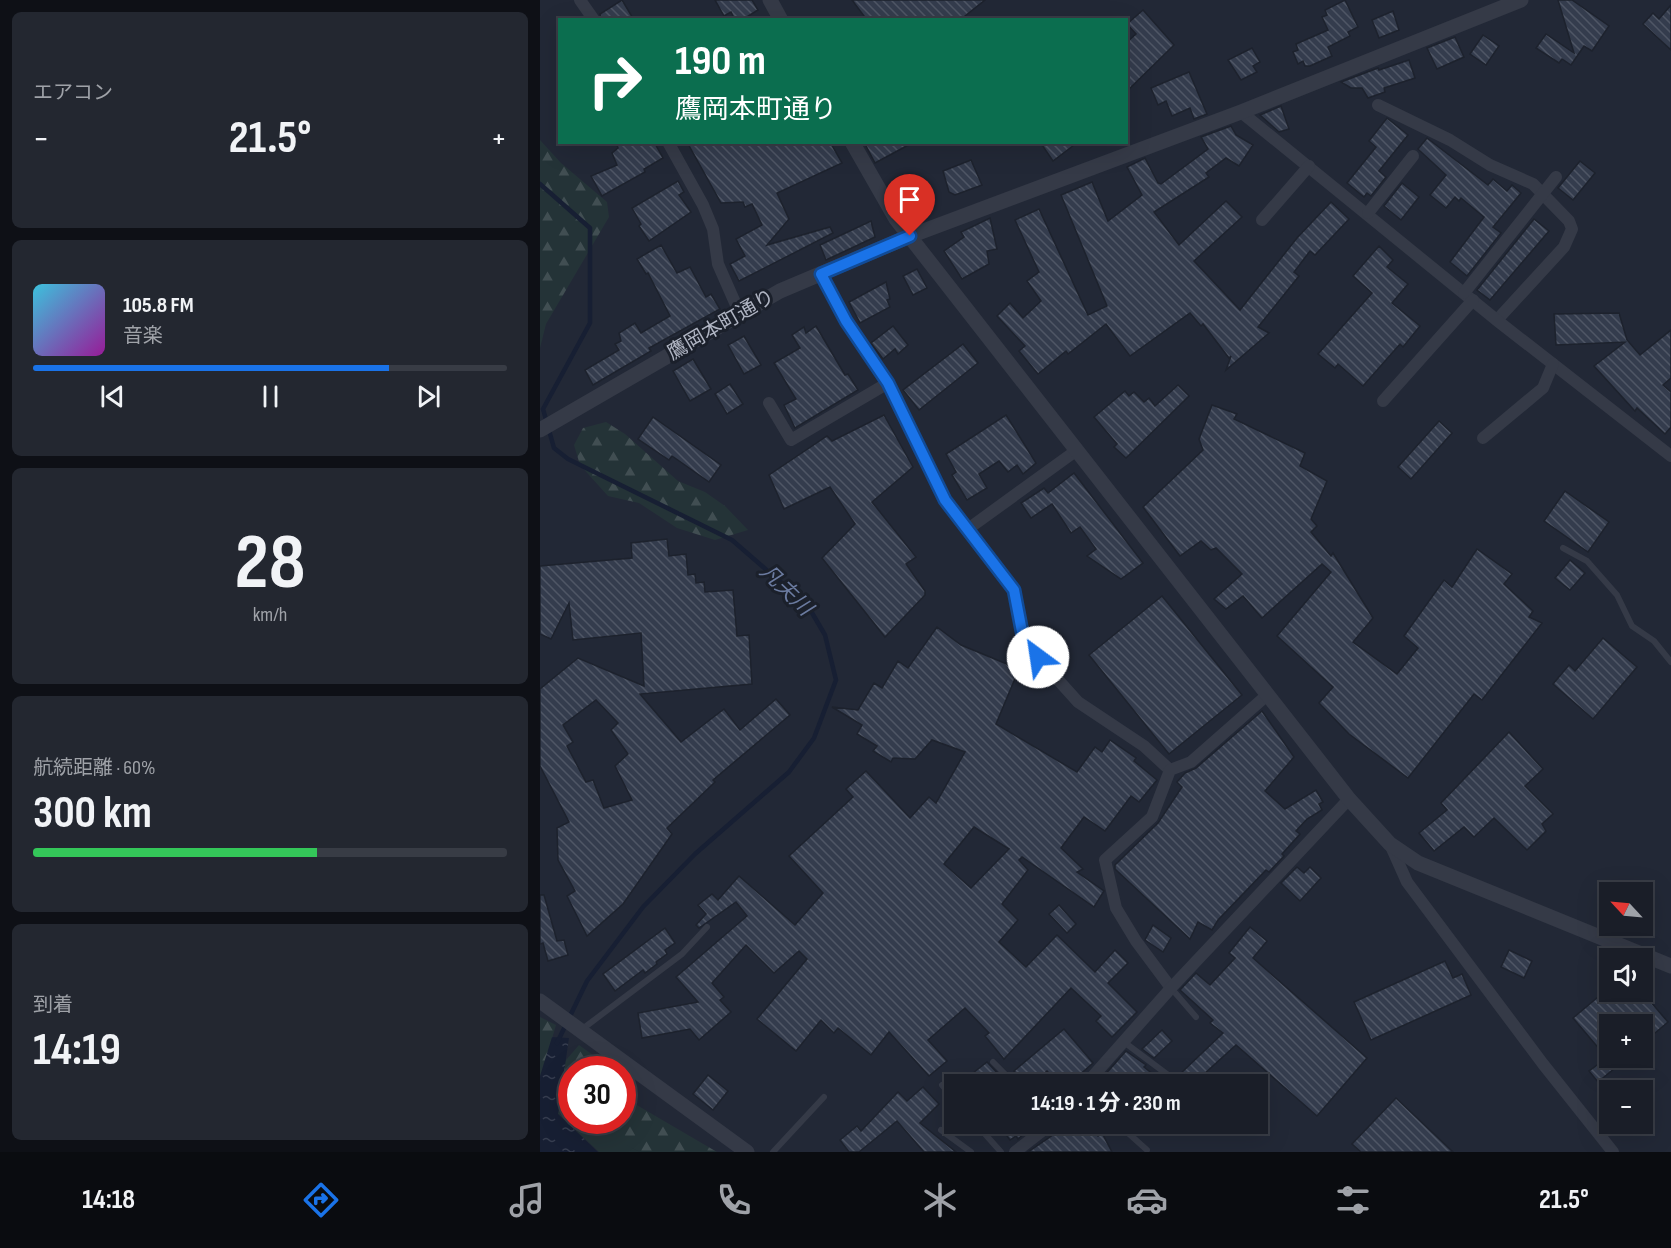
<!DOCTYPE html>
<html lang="ja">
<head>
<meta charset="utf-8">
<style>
	:root { --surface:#1a1e28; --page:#232730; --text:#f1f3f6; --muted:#9fa2a8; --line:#383c45; --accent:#1a73e8 }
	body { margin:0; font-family:"Sofia Sans Condensed","Noto Sans JP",sans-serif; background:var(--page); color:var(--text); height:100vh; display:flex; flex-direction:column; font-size:22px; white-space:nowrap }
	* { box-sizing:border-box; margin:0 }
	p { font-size:20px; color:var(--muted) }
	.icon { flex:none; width:33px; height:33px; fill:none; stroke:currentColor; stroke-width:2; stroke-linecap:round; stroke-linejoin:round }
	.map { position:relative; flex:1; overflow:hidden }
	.details { display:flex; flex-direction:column; gap:12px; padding:12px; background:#0e1016; width:540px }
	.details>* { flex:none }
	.guide { position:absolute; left:18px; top:18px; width:570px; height:126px; border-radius:0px; box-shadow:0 6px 24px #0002,0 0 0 2px var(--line); background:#0b6e4f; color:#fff; overflow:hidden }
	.needle { width:39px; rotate:296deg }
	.tools { position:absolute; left:1059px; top:882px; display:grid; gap:12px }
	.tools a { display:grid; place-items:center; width:54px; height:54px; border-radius:0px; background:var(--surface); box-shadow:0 6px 24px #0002,0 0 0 2px var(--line); font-size:30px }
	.speed { position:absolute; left:18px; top:1056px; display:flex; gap:12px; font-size:30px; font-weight:700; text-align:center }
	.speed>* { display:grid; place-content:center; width:78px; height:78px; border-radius:50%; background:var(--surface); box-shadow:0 6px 24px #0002,0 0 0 2px var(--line); line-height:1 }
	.speed .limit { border:9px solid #d22; background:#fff; color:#111 }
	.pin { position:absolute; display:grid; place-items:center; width:51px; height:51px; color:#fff; margin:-62px -26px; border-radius:50% 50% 50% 0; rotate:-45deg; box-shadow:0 0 6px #0007 }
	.pin .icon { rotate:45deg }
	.me { position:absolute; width:66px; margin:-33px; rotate:329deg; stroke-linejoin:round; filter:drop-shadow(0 0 4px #0008) }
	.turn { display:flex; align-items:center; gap:21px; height:126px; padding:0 18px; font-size:27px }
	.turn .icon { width:78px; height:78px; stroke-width:2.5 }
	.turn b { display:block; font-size:42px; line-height:51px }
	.big { font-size:45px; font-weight:700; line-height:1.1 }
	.details .widget { flex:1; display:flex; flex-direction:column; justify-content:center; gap:9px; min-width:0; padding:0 21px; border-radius:9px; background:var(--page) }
	.details .dial { align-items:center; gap:0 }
	.dial b { font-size:78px; line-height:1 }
	.song { display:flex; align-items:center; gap:18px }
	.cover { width:72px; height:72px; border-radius:9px; background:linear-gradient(135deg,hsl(190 70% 55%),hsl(300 70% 35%)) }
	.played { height:6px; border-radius:3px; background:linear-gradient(90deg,var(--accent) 75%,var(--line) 75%) }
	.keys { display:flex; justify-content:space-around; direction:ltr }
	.heat { display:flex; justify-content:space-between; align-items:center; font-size:33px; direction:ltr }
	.charge { height:9px; border-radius:4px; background:linear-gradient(90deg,#34c759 60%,var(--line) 0) }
	.trip { position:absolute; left:404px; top:1074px; width:324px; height:60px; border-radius:0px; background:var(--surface); box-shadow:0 6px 24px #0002,0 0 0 2px var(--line); font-weight:700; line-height:60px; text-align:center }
	.dock { display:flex; height:96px; justify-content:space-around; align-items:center; background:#0a0c10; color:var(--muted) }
	.dock .icon { width:42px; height:42px }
	.dock .on { color:var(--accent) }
	.dock b { font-size:27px; color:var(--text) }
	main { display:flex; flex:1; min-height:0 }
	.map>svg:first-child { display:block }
	.green { fill:#243337 }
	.forest { fill:url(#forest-firs) }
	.water { fill:url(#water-ripples) }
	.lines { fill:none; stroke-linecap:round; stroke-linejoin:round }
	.stream { stroke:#171f33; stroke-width:4.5 }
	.building { fill:url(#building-back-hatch); stroke:#1d222d; stroke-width:1.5; fill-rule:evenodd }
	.service { stroke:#353a47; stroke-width:6 }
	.minor { stroke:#353a47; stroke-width:12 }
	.tertiary { stroke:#353a47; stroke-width:15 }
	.route-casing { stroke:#114b97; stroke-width:15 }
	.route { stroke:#1a73e8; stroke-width:10 }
	.labels { text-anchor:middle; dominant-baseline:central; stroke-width:6; stroke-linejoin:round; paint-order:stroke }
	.street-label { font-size:20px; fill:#b0b5c3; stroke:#1b202b }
	.water-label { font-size:21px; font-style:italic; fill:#6b7ba0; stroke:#1b202b }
</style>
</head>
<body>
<main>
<section class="details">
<div class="widget"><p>エアコン</p>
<div class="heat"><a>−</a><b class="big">21.5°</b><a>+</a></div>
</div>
<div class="widget">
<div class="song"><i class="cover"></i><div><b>105.8 FM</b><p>音楽</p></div></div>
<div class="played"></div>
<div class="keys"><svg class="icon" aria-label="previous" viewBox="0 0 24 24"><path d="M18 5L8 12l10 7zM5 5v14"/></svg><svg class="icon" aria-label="pause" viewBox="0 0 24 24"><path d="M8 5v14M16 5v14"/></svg><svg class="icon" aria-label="next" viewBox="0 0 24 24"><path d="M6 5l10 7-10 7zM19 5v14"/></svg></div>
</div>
<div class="widget dial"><b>28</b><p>km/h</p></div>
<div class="widget"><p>航続距離 · 60%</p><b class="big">300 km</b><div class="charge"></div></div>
<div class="widget"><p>到着</p><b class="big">14:19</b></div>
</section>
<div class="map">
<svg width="1131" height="1152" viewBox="0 0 1131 1152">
	<defs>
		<pattern id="forest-firs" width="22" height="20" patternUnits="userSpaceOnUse" patternTransform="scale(1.5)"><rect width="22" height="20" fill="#243337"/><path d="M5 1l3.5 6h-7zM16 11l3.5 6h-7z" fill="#414e52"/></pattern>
		<pattern id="water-ripples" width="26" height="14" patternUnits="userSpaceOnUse" patternTransform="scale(1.5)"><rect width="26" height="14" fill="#171f33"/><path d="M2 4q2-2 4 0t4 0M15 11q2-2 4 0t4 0" fill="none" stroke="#363d4f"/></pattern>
		<pattern id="building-back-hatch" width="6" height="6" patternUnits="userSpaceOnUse" patternTransform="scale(1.5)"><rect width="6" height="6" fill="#343c4d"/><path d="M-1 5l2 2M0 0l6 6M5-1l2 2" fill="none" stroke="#4f5665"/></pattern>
	</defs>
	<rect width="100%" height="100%" fill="#222836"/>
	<path class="green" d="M18,1114L50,1124L100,1152H59Z"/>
	<g class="forest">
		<path d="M0,140L21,163L67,202L69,217L6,324L0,348Z"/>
		<path d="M66,422L85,434L138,481L165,492L185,506L208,530L175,540L137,528L99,503L68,496L40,465L34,445L43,428Z"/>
		<path d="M0,1017L16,1025L0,1080Z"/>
		<path d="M39,1045L64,1063L66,1069L32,1070L31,1118L18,1114L24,1087L20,1067Z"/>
		<path d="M83,1097L177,1152H100L38,1121L82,1120Z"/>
	</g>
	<path class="water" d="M12,1037L29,1038L18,1114L58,1152H0V1076Z"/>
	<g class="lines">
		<path class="stream" d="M0,184L50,228V323L3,409L14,448L28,459L192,540L268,606L285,635L296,680L274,738L249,772L155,854L103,907L47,981L17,1043"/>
	</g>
	<g class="building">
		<path d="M82,0L94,20H62L60,14Z"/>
		<path d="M175,0H212L218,10L202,20H195L191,12L184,16Z"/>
		<path d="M312,0H445L420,20H327Z"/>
		<path d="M805,0L818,27L808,32L810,36L788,47L792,56L770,66H765L763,61L758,64L753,52L758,50L756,44L788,30L782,17L787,15L785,10Z"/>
		<path d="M1018,0H1032L1069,26L1052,51L1044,46L1031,65L1022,59L1019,63L996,48L1006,34L1034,53Z"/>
		<path d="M1131,5V50L1103,24L1113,13L1119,19Z"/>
		<path d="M603,10L634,45L586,92V43L596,34L587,24Z"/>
		<path d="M853,11L859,30L839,38L832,20Z"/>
		<path d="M943,35L959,46L946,65L930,54Z"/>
		<path d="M915,37L924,57L897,69L887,48Z"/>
		<path d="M712,48L720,62L713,66L717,72L701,80L688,60Z"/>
		<path d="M869,60L875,78L844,88L845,92L828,98L822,88H811L801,82L838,68L839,70Z"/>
		<path d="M649,72L667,114L654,119L650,108L632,116L626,101L618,105L611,88Z"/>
		<path d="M741,106L749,129L739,132L720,115Z"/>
		<path d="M847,118L868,135L839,171L846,177L831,196L827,193L824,197L807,183L836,147L829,141Z"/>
		<path d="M691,126L696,135L713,145L699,166L686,158L666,173L669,177L614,212L639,245L686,201L702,217L654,261L700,310L757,238L791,202L809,219L775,255L770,251L754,272L759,276L718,327L729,333L686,370L691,356L689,358L663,324L661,326L650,313L590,356L566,324L528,354L526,351L498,374L479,351L485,346L457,316L470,303L483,318L501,301L487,281L499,272L475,220L499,209L548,315L567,306L521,195L552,182L568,221L602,195L587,167L605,158L618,183L621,184L668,149L661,137Z"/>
		<path d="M887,138L948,185L953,179L967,191L972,185L981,193L953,227L961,233L927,276L910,262L944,217L921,198L919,201L915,197L906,208L890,195L906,175L878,149Z"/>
		<path d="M76,142H114L123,158L104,169L105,172L62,196L51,176L77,165L72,153L78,148Z"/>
		<path d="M147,142H290L302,163L237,193L249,219L227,245L290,227L293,233L199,281L190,264L205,256L196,239L222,225L212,204L205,207L203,202L181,203Z"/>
		<path d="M324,142H374L335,163Z"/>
		<path d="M500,142H538L513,161Z"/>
		<path d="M431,160L442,185L415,195L409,192L403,171Z"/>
		<path d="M1040,161L1055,173L1033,200L1018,188Z"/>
		<path d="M138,181L144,192L139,195L151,212L109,241L99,226L101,224L92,208Z"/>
		<path d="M862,183L879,197L861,220L844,206Z"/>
		<path d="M450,218L457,249L447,251L449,264L422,279L404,251L424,237L421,232Z"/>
		<path d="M994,219L1009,231L950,300L937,290Z"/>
		<path d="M331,221L335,237L286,260L280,245Z"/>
		<path d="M121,245L137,273L150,267L166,297L171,294L180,309L109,348L111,351L53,385L45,370L79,350L75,344L81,341L79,333L95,323L101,333L130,316L108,273L106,274L97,259Z"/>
		<path d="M839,246L853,260L847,267L868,284L852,303L880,326L863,347L860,344L823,386L798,364L795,368L778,354L832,293L813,276Z"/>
		<path d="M377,269L387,288L373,295L363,276Z"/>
		<path d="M346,282L350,299L347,300L350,307L320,323L309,302Z"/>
		<path d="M1079,313L1087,340L1100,355L1131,330V378L1123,385L1131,392V427L1125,434L1097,408L1095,411L1054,366L1085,342L1016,345L1014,314Z"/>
		<path d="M276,326L305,375L308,374L318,390L255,428L244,405L256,399L234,363L260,348L252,335L264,327L266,333Z"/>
		<path d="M353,326L368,345L358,354L355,349L343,359L331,343Z"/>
		<path d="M204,336L221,365L204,374L188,345Z"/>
		<path d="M423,344L438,363L379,410L363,390Z"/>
		<path d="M153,359L171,389L150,401L133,371Z"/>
		<path d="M190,384L203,404L187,414L175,394Z"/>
		<path d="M638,385L649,396L586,458L574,447L577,444L554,417L585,391L589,396L594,392L604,402L609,398L615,406Z"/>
		<path d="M672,405L697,414L694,419L765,453L760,466L787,481L771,519L777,526L771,532L791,556L793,553L833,618L813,642L857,674L878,648L864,636L904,580L912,587L937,549L972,574L964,584L993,611L989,617L1002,623L942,700L934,694L868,778L809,734L779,703L793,687L737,636L791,572L782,564L722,618L703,596L686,609L674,599L702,574L676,548L671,550L661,541L640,556L603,507L663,450L659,439Z"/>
		<path d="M344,415L373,467L332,502L376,557L366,564L385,591V595L345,637L282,558L315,524L290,487L244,509L229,475L287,436L292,441Z"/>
		<path d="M466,415L496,463L483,474L477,465L468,472L459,461L439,474L447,488L427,500L412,475L416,472L406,454Z"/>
		<path d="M113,417L181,465L169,482L132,456L129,460L98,439Z"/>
		<path d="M899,421L912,433L871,479L858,467Z"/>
		<path d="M534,473L603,563L581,579L547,556L556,549L540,527L531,533L512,504L491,518L481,503L504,488L508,493Z"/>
		<path d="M1025,491L1069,522L1048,552L1004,521Z"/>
		<path d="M127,539L129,556L146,554L148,575L155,574L156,583L164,582L165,592L193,590L197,636L209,635L212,684L100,694L141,742L184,709L200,730L236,699L250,715L173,780L175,782L127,828L132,834L83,904L47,936L27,896L35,891L18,860L17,828L29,822L0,766V689L38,658L104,686L101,633L33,640L29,603L11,639L0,634V566L92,558L91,543ZM56,700L78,723L71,730L88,754L75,766L92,800L64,808L53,780L46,782L27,746L33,742L23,725Z"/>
		<path d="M1030,560L1045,573L1030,590L1015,578Z"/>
		<path d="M622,596L702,695L629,754L549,655Z"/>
		<path d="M397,627L421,645L479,669L456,724L537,772L555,747L562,752L570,740L596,758L594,761L617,780L599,802L591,796L565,831L544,817L521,848L543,869L537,872L564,891L554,907L482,857L479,860L488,870L462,904L478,920L459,942L486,967L517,935L555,972L575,950L588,963L568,983L597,1012L572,1037L556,1021L561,1016L531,988L464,1059L445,1036L449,1033L425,1008L388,1040L407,1061L389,1076L349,1032L331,1055L298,1028L294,1033L281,1020L256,1051L217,1019L267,959L259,951L234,973L206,945L172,983L184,997L180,1000L191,1012L159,1040L150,1029L102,1038L98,1013L158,1002L136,977L207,916L196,902L159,928L156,925L166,914L158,905L172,894L178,900L199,876L255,925L283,893L249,856L313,797L306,789L326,771L370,818L389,797L396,803L425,752L392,740L375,759L353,758L351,762L333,751L337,746L317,734L322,725L292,707L318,710L334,683L342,688L358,661L368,668ZM434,827L469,849L431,888L404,864Z"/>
		<path d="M1063,638L1097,667L1053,719L1013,684L1029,665L1035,671Z"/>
		<path d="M722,711L754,757L725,791L745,809L776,790L783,802L779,804L782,810L767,819L756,831L760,834L742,854L744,856L729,872L726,870L678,920L672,930L658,922L650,939L575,869V865L618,823L642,787L637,782L645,773L656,768Z"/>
		<path d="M969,732L1003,769L985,786L1013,814L1002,824L1006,831L987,850L954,818L934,837L924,827L894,851L879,833L907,810L901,803Z"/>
		<path d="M757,867L764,873L770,867L781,878L760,901L741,883Z"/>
		<path d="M0,895H4L17,941L24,940L28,955L8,961L3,943L0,944Z"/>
		<path d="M519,905L536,924L527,933L509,914Z"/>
		<path d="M613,925L631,938L623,952L605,940Z"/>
		<path d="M710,927L727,941L713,958L827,1058L777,1116L696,1045L653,1084H645L638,1076L683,1033L670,1023L673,1020L640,990L656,973L670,985L695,958L689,953Z"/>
		<path d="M125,928L135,943L125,950L127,954L116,962L117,964L105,973L103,970L75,991L63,974Z"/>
		<path d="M969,950L992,961L984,978L961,967Z"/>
		<path d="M905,961L913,978L922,974L931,995L831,1040L814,1002Z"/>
		<path d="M1064,992H1102L1128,1022L1102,1044V1024H1070V1058H1087L1058,1082L1049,1071L1067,1058L1033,1018Z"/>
		<path d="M524,1029L553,1063L529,1084H519L507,1071L493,1083L487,1077L483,1081L474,1071Z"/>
		<path d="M622,1030L632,1041L614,1058L602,1049Z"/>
		<path d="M586,1051L606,1065L604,1067L625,1084H569L563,1077Z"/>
		<path d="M447,1062L461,1077L452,1084H419Z"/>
		<path d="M168,1075L188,1091L173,1110L153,1094Z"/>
		<path d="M383,1087L399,1104L380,1123L416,1152H384L357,1121L319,1152H309L300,1140L317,1126L321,1131L358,1092L367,1101Z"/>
		<path d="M856,1098L913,1152H821L812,1144Z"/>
		<path d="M458,1124H494L478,1139L476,1136L470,1140Z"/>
		<path d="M529,1124H548L558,1136L562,1133L572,1152H488Z"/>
	</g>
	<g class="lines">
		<g class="service">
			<path d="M1023,548L1047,561L1077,595L1092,626L1114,641L1131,662"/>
			<path d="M631,988L656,1017"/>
			<path d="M41,1030L142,954L167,927"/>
			<path d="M584,1042L640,1084"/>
			<path d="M453,1062L475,1084"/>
			<path d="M402,1085L414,1099"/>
			<path d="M436,1124L461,1152"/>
			<path d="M578,1124L607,1150"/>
			<path d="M401,1130L431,1152"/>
			<path d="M233,1152L284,1097"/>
		</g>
		<g class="minor">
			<path d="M40,0L54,20"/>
			<path d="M838,105L910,140L950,165L993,184L1029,221L1032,229L1024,247L957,320"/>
			<path d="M701,112L959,322L1131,456"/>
			<path d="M128,142L163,205L173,229L178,264L200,314"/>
			<path d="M828,213L873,156"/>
			<path d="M722,220L769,166"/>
			<path d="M281,274L306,321L348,383L405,500L428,529"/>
			<path d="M924,293L1016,177"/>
			<path d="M843,401L933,300"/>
			<path d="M229,403L251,440L348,383"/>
			<path d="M943,438L1003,388L1013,364"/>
			<path d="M537,450L428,529L473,589L484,642L538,702L604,746L630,770"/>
			<path d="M850,844L867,882L1003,1064L1073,1152"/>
			<path d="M631,988L596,941L576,908L565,860L612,817L630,770L651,762L726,696"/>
			<path d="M546,1084L631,988L809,799"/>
			<path d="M475,1152L511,1124"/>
		</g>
		<g class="tertiary">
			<path d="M230,0L241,20"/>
			<path d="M312,142L356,219L809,799L850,844L878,863L1131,966"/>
			<path d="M0,430L240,291L370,236L701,112L981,0"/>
			<path d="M0,1001L207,1152"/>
		</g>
	</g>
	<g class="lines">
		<g class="route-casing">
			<path id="route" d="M370,236L281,274L306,321L348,383L405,500L474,590L484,642L498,657"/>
		</g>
		<use href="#route" class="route"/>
	</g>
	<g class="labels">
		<g class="street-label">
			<text transform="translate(181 325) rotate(-30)">鷹岡本町通り</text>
		</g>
		<g class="water-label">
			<text transform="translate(246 590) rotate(44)">凡夫川</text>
		</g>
	</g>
</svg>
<div class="tools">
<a><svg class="needle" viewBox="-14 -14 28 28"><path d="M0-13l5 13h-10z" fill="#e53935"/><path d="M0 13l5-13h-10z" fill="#9fa2a8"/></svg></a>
<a><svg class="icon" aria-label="sound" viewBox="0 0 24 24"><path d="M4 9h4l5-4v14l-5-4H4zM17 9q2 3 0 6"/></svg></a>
<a>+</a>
<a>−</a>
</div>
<div class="speed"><div class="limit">30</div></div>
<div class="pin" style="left:370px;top:236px;background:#d93025"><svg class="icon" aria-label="arrive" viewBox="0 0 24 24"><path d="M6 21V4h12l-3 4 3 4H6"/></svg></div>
<svg class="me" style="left:498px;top:657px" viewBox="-20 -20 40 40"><circle r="19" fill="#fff"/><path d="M0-13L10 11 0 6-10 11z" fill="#1a73e8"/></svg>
<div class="trip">14:19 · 1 分 · 230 m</div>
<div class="guide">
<div class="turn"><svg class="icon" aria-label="right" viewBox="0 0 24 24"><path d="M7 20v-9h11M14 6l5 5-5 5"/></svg><div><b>190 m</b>鷹岡本町通り</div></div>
</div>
</div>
</main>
<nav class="dock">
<b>14:18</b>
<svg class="icon on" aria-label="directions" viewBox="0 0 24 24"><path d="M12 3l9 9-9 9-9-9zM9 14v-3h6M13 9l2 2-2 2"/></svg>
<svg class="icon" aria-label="music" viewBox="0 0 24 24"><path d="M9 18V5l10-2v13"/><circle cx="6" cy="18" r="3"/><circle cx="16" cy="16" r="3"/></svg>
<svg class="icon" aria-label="phone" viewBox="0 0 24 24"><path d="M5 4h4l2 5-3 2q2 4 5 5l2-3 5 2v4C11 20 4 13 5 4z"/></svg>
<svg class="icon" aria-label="climate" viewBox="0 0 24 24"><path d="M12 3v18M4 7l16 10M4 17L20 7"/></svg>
<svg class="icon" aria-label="car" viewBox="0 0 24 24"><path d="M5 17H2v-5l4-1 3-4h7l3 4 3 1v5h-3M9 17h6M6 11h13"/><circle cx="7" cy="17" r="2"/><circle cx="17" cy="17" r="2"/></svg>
<svg class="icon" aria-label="filters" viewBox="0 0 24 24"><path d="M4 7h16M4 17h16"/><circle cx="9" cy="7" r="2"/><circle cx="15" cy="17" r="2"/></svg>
<b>21.5°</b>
</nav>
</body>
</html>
